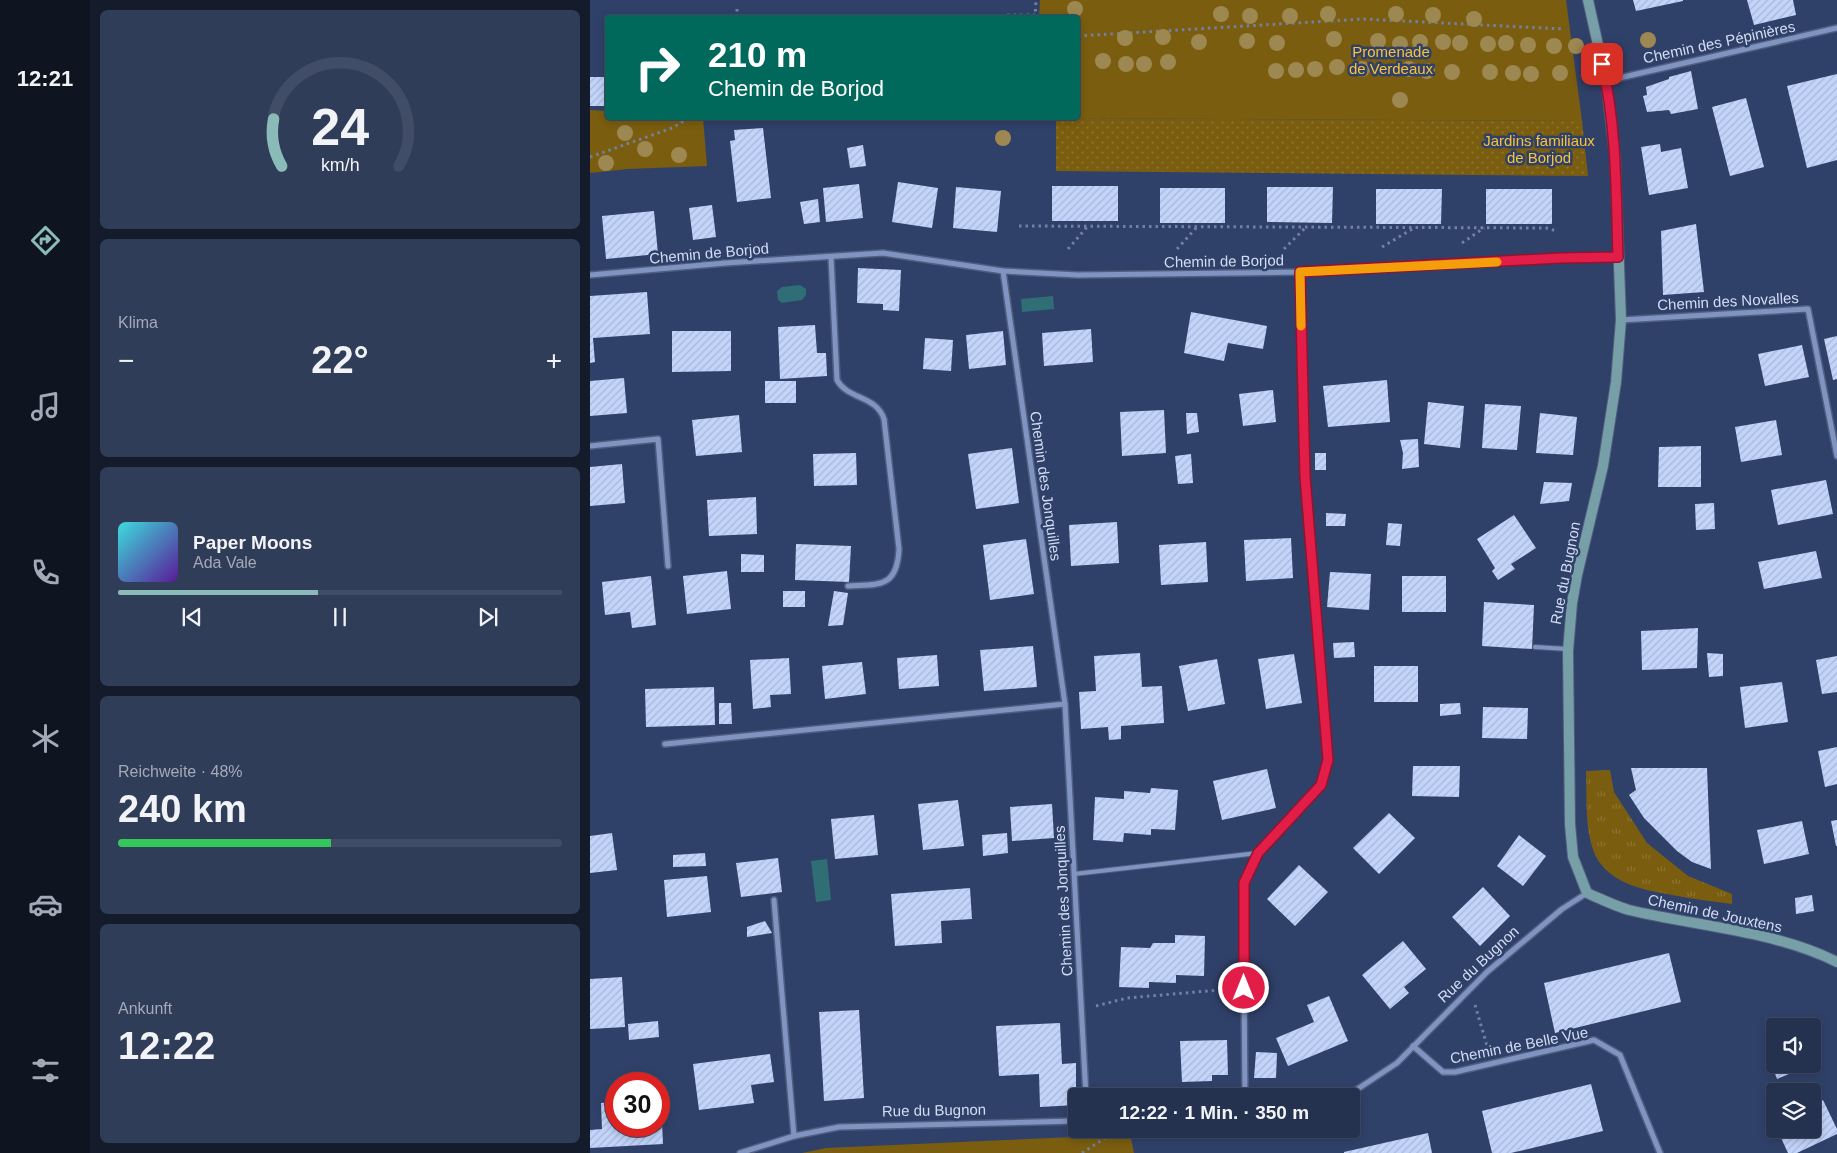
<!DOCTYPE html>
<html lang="de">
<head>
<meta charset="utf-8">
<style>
	:root { --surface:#24314f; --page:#303d59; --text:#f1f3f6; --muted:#a3a9b7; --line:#414c66; --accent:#8bbbb9 }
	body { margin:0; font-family:Helvetica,sans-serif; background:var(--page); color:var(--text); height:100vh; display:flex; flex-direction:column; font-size:19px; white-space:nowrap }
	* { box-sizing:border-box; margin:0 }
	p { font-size:16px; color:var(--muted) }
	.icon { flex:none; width:28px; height:28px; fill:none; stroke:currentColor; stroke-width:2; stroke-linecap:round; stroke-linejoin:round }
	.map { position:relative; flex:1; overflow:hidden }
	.side { display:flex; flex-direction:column; gap:10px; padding:10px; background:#141b2b; width:500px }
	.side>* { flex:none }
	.top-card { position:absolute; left:15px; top:15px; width:475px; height:105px; border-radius:5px; box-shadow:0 2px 8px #0003,0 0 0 1px var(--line); background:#00695c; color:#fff; overflow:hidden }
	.fabs { position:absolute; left:1176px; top:1018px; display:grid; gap:10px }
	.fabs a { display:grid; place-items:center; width:55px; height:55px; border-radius:5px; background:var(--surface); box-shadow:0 2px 8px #0003,0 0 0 1px var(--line); font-size:25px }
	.speed { position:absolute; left:15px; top:1072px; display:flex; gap:10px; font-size:25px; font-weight:700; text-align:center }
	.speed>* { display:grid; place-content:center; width:65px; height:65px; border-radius:50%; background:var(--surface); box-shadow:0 2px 8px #0003,0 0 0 1px var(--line); line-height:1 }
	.speed .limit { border:8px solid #d22; background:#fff; color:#111 }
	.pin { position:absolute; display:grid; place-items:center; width:42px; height:42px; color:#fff; margin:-21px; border-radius:10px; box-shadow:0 2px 8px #0006 }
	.me { position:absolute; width:55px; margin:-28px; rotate:0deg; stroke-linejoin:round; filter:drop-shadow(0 0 4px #0008) }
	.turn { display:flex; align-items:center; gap:18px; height:105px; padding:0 20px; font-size:22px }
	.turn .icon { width:65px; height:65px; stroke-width:2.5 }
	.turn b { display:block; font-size:35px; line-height:42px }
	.big { font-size:38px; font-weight:700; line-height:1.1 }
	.side .tile { flex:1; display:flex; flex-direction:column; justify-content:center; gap:8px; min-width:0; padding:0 18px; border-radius:8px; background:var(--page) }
	.side .dial { align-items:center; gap:0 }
	.dial svg { height:130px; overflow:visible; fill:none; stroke:var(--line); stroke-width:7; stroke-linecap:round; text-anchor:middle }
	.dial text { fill:var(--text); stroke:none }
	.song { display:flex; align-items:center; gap:15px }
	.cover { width:60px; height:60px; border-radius:8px; background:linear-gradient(135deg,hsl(180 70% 55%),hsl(270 70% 35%)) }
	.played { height:5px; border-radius:2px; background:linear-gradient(90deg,var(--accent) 45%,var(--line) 45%) }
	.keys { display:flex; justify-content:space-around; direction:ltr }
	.heat { display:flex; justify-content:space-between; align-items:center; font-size:28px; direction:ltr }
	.charge { height:8px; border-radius:4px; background:linear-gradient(90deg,#34c759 48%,var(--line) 0) }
	.trip { position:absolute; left:478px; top:1088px; width:292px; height:50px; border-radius:5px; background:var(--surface); box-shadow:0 2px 8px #0003,0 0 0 1px var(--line); font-weight:700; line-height:50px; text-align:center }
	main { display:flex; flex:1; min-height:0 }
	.tab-bar { display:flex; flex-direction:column; width:90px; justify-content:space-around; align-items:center; background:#0e1420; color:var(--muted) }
	.tab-bar .icon { width:35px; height:35px }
	.tab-bar .current { color:var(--accent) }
	.tab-bar b { font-size:22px; color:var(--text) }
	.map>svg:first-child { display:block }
	.grass { fill:url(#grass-tufts) }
	.park { fill:#7a5d0f }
	.garden { fill:url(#garden-dots) }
	.water { fill:#306e76 }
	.building { fill:url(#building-hatch) }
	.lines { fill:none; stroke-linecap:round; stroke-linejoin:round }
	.lane-casing { stroke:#505d7e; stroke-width:6 }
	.street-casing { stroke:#505d7e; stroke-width:8 }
	.secondary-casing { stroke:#505d7e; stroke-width:12 }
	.path { stroke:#7280a2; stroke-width:3; stroke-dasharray:2.5 4; stroke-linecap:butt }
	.lane { stroke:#7f94c1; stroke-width:4 }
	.street { stroke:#7f94c1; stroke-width:5 }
	.secondary { stroke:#779fa7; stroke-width:10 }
	.tree { fill:#9d8851 }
	.route-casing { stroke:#92132f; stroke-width:12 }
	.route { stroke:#e11d48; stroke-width:9 }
	.slow { stroke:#f59e0b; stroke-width:9 }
	.labels { text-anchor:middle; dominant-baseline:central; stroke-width:5; stroke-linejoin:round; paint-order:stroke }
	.street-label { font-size:15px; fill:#d1dcf4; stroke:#304169 }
	.park-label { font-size:15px; fill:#f7c23d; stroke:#304169 }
</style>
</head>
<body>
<main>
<nav class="tab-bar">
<b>12:21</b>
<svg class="icon current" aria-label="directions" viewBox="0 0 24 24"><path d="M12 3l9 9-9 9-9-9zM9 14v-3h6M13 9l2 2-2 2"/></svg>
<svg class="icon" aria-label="music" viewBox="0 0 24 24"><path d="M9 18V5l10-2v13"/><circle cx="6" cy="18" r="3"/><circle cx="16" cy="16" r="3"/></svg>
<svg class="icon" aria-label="phone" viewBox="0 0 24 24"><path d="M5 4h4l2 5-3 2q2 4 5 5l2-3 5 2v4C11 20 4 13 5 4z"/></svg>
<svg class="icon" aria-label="climate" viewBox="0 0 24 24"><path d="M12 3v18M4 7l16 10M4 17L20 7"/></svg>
<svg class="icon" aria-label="car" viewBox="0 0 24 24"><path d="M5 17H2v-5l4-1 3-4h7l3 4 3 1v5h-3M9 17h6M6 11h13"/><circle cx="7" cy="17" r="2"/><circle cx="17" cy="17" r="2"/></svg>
<svg class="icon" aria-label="filters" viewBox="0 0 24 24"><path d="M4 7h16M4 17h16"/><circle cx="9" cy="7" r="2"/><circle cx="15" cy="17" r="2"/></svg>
</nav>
<section class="side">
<div class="tile dial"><svg viewBox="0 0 100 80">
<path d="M14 69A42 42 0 1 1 86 69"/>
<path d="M14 69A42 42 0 0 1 9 40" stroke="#8bbbb9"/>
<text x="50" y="56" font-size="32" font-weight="700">24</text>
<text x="50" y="72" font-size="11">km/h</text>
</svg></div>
<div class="tile"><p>Klima</p>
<div class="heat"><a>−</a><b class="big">22°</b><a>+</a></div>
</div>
<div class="tile">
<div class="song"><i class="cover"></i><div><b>Paper Moons</b><p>Ada Vale</p></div></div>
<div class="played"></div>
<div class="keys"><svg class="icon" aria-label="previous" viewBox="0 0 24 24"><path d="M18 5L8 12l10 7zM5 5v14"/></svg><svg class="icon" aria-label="pause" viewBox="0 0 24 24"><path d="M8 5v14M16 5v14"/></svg><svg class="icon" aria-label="next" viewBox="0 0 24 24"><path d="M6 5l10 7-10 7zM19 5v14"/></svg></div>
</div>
<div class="tile"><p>Reichweite · 48%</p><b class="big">240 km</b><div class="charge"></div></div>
<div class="tile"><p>Ankunft</p><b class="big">12:22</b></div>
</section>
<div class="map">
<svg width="1247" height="1153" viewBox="0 0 1247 1153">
	<defs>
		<pattern id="grass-tufts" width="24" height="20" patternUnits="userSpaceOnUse" patternTransform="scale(1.25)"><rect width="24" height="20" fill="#7a5d0f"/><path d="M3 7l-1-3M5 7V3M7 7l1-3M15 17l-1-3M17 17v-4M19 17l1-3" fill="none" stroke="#8c7433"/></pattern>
		<pattern id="garden-dots" width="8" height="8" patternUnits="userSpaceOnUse" patternTransform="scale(1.25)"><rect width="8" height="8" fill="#7a5d0f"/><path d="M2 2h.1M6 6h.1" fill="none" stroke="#8c7433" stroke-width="1.8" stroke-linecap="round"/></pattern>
		<pattern id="building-hatch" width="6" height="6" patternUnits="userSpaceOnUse" patternTransform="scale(1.25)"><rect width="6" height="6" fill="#c2d4fa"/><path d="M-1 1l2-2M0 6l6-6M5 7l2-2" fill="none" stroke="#a8b7d7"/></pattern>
	</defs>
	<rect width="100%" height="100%" fill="#304169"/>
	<path class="grass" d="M1020,770L1024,792L1057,843L1098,876L1142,894V904C1122,901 1102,899 1082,895C1048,889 1010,881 1001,843C995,820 997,794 996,771Z"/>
	<g class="park">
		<path d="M450,0H976L992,121L466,118H463H488V18H449Z"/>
		<path d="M0,110L17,111L18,118H113L117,166L38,169L0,173Z"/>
		<path d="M484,1137L541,1138L544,1153H212L236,1148Z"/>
	</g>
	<path class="garden" d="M466,118L992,121L998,176L466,171Z"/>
	<g class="water">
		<path d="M210,285L216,289V295L212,300L192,303L188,300L187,291L192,287Z"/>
		<path d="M463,296L464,309L432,312L431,299Z"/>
		<path d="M237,859L241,900L226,902L221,861Z"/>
	</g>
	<g class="building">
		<path d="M1043,0H1093V1L1046,11Z"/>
		<path d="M1157,0H1203L1206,15L1164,25Z"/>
		<path d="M1101,71L1108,109L1081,114L1079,110L1057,112L1053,96L1057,95L1056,87L1079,79V77Z"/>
		<path d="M1247,74V160L1217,168L1197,86Z"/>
		<rect x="0" y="77" width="18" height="29"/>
		<path d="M1156,98L1174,167L1140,176L1122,107Z"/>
		<path d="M173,128L181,198L147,202L140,141L145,140L144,130Z"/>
		<path d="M1070,144L1071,152L1091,148L1098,188L1059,195L1051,147Z"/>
		<path d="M273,145L276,166L260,168L257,148Z"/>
		<path d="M308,182L348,188L342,228L302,222Z"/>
		<path d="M269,184L273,218L236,222L233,188Z"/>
		<rect x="462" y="186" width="66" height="35"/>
		<path d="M366,187L411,191L407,232L363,228Z"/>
		<path d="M677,187H743L742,223L677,222Z"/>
		<rect x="570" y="188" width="65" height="35"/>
		<path d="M786,189H852L851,224H786Z"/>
		<rect x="896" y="189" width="66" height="35"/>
		<path d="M228,199L230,222L214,224L210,202Z"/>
		<path d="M122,205L126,237L103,240L99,208Z"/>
		<path d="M64,211L68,254L16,259L12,216Z"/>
		<path d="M1106,224L1114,292L1073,295L1071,231Z"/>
		<path d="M268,268L311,270L309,311L293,310V304L267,303Z"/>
		<path d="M57,292L60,334L3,338L5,362L0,363V296Z"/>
		<path d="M601,312L677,326L673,349L638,343L634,361L594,353Z"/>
		<path d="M225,325L227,353H236L237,376L190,379L188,327Z"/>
		<path d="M501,329L503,362L454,366L452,333Z"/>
		<path d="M82,331H141V371L82,372Z"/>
		<path d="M413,331L416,365L379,369L376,335Z"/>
		<path d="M1247,336V379L1243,380L1234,339Z"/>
		<path d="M335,338L363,340L361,371L333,369Z"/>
		<path d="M1212,345L1219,377L1175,386L1168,354Z"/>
		<path d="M34,378L37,413L0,416V381Z"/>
		<path d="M797,380L800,422L738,427L733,386Z"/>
		<rect x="175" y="381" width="31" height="22"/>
		<path d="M683,390L686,422L653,426L649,394Z"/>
		<path d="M838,402L874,406L870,448L834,444Z"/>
		<path d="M895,404L931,406L927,450L892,448Z"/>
		<path d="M574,410L576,453L532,456L530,412Z"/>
		<path d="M596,413H607L609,432L597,434Z"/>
		<path d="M950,413L987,417L983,455L946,453Z"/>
		<path d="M149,415L152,452L106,456L102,420Z"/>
		<path d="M1186,420L1192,455L1151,462L1145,427Z"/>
		<path d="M828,439L829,467L812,469L813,453L810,440Z"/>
		<path d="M1111,446V487H1068L1069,447Z"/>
		<path d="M422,448L429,503L386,509L378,454Z"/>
		<path d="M266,453L267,485L224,486L223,454Z"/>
		<rect x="725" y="453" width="11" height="17"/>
		<path d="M601,454L603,483L588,484L585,456Z"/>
		<path d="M32,464L35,503L0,506V467Z"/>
		<path d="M1236,480L1243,514L1188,525L1181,490Z"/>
		<path d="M954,482L982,483L979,501L950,504Z"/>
		<path d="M166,497L167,534L119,536L117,500Z"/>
		<path d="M1124,503L1125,529L1106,530L1105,504Z"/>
		<path d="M736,513L756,514L755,526H736Z"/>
		<path d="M924,515L946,548L921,564L925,569L908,580L902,571L905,568L887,539Z"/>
		<path d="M527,522L529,563L481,566L479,525Z"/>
		<path d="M798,523L812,524L810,546L796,545Z"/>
		<path d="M701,538L703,578L656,581L654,540Z"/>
		<path d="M436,539L444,594L400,600L393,545Z"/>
		<path d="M616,542L618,582L571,585L569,545Z"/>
		<path d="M206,544L261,546L259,582L205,580Z"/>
		<path d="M1226,551L1232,578L1174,589L1168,562Z"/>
		<path d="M151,554L174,555V572H151Z"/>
		<path d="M137,571L141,609L97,614L93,576Z"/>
		<path d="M740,572L781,574L779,610L737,607Z"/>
		<path d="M61,576L66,625L42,628L40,612L15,615L12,582Z"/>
		<rect x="812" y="576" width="44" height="36"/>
		<rect x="193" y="591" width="22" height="16"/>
		<path d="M244,591L258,593L253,625L238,626Z"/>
		<path d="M894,602L944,605L942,649L892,646Z"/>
		<path d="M1108,628L1107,668L1052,670L1051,631Z"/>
		<path d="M764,642L765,657L744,658L743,643Z"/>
		<path d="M443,646L447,687L394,691L390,650Z"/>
		<path d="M550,653L552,687L572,686L574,723L531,726V739L519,740L518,727L491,729L489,692L506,691L504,656Z"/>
		<path d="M1117,653L1133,654V676L1119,677Z"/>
		<path d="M704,654L712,703L676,709L668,659Z"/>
		<path d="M347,655L349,686L309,689L307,658Z"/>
		<path d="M1247,656V692L1232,694L1226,660Z"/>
		<path d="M199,658L201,694L180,695L181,707L163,709L160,660Z"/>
		<path d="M627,659L635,704L598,711L589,666Z"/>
		<path d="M272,662L276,694L235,699L232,666Z"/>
		<rect x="784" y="666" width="44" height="36"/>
		<path d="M1192,682L1198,722L1155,728L1150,687Z"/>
		<path d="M124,687L125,725L56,727L55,689Z"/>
		<path d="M129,703H141L142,724H129Z"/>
		<path d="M870,703L871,714L850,716V704Z"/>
		<path d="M893,707L938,708L937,739L892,738Z"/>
		<path d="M1247,747V784L1235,787L1228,751Z"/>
		<path d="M823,766H870L869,797L822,796Z"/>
		<path d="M1041,768H1117L1121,869L1102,862L1087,851L1054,818L1039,795L1046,790Z"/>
		<path d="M677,769L686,808L632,820L623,781Z"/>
		<path d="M561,788L588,790L585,830L561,829V835L534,833L533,842L503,840L505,797L534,799V791L560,793Z"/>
		<path d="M368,800L374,846L333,850L328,804Z"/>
		<path d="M462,804L464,838L422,841L420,807Z"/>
		<path d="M799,813L825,838L789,874L763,848Z"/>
		<path d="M284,815L288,855L245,859L241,819Z"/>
		<path d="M1247,820V846H1246L1241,821Z"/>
		<path d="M1212,821L1219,854L1174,864L1167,830Z"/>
		<path d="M22,833L27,870L0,873V836Z"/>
		<path d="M417,833L418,853L393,856L392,835Z"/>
		<path d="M929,835L956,856L933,886L907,866Z"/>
		<path d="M115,853L116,866L83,867V855Z"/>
		<path d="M188,858L192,892L151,897L146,863Z"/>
		<path d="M709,865L738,892L705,926L677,899Z"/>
		<path d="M117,876L121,912L77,917L74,880Z"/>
		<path d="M893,887L920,916L890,946L862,917Z"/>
		<path d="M380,888L382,919L351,921L352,943L305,946L301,894Z"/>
		<path d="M1222,895L1224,911L1206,914L1205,898Z"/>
		<path d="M175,921L182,933L157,937V927Z"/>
		<path d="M585,935L615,936L614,976L586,975V983L559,982V988L529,987L531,947L560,948L563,943H585Z"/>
		<path d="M813,941L836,969L814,987L819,993L800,1009L772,975Z"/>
		<path d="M1079,953L1091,1002L965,1033L954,983Z"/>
		<path d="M32,977L35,1027L0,1029V979Z"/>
		<path d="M739,996L758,1041L698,1066L686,1038L724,1022L717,1005Z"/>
		<path d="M269,1010L274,1098L234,1101L229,1012Z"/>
		<path d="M68,1021L69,1037L39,1040L38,1024Z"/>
		<path d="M470,1023L472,1064L486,1063V1105L450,1107L449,1074L409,1076L406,1026Z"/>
		<path d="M637,1040L638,1075H622V1081L592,1082L590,1041Z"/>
		<path d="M1185,1049V1064H1218L1219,1066L1187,1079L1177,1052Z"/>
		<path d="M666,1052L687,1053L686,1078H664Z"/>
		<path d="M180,1054L184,1082L161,1085L164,1103L109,1110L103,1064Z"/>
		<path d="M1001,1084L1013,1131L921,1153H902L892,1111Z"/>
		<path d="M69,1099H71L73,1144L0,1148V1130L12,1129L11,1103L26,1102V1126H69Z"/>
		<path d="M1233,1100L1247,1129V1134L1207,1153H1198L1187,1129H1222V1105Z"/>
		<path d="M1185,1114V1125L1181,1116Z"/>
		<path d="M838,1133L842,1153H754V1152Z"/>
	</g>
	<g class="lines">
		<g class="lane-casing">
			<g id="lane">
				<path d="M945,647L978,649"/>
				<path d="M484,874L668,853"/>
			</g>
		</g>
		<g class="street-casing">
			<g id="street">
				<path d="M1016,81L1247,28"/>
				<path d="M241,257L247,380C258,400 286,395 294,419L309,549C307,588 290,584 258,586"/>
				<path d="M413,271L475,704L496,1096"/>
				<path d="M0,275L136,263L293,253L413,271L488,275L710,272L970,258L1028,257"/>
				<path d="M1031,320L1218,309L1247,456"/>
				<path d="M0,446L68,439L78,566"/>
				<path d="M75,744L475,704"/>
				<path d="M184,900L204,1136"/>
				<path d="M823,1046L853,1072H865L1004,1040L1030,1055L1070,1153"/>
				<path d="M655,1096L653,883L668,853L731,785L738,760L715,476L710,272"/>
				<path d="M752,1096L760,1094L807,1063L897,972L972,909L997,893"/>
				<path d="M150,1153L204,1136L249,1127L486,1121"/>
			</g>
		</g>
		<g class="secondary-casing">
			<path id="secondary" d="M998,0L1016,81L1025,156L1031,320L1026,382L1013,466L987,575L982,603L978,651L980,824L983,857L997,893C1011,899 1025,906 1039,910C1106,926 1186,931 1247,962"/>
		</g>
		<g class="path">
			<path d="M417,15H445"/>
			<path d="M147,18V9"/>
			<path d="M445,18L446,0"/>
			<path d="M488,36L773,19L974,29"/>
			<path d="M0,157L82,128L99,118"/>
			<path d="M429,226L956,228L967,231"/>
			<path d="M872,243L894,228"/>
			<path d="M792,247L824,228"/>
			<path d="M478,249L498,226"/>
			<path d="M587,249L607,227"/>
			<path d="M694,249L716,227"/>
			<path d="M885,1005L898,1049"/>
			<path d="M506,1006L537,998L641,989"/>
			<path d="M492,1153L521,1134"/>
		</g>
		<use href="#lane" class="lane"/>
		<use href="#street" class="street"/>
		<use href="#secondary" class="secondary"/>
	</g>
	<g class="tree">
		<circle cx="485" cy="9" r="8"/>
		<circle cx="631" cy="14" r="8"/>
		<circle cx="738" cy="14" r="8"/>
		<circle cx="806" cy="14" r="8"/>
		<circle cx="843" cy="15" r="8"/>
		<circle cx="660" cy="16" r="8"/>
		<circle cx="700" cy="16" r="8"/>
		<circle cx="884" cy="19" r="8"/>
		<circle cx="573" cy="37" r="8"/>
		<circle cx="535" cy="38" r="8"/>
		<circle cx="744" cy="39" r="8"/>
		<circle cx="1058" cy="40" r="8"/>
		<circle cx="657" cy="41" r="8"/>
		<circle cx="788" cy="41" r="8"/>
		<circle cx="609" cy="42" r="8"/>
		<circle cx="830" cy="42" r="8"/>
		<circle cx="853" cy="42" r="8"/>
		<circle cx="687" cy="43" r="8"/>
		<circle cx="870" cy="43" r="8"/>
		<circle cx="916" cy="43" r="8"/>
		<circle cx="810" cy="44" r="8"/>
		<circle cx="898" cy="44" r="8"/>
		<circle cx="938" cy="45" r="8"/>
		<circle cx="964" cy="46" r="8"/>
		<circle cx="986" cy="46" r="8"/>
		<circle cx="513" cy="61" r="8"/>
		<circle cx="578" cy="62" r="8"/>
		<circle cx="536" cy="64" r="8"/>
		<circle cx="554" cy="64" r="8"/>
		<circle cx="747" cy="67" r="8"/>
		<circle cx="725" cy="69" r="8"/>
		<circle cx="772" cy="69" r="8"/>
		<circle cx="819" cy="69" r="8"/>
		<circle cx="706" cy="70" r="8"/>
		<circle cx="686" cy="71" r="8"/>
		<circle cx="837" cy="71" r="8"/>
		<circle cx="862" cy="72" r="8"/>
		<circle cx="900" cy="72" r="8"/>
		<circle cx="923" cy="73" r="8"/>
		<circle cx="970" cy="73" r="8"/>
		<circle cx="941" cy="74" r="8"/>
		<circle cx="810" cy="100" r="8"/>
		<circle cx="35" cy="133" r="8"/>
		<circle cx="413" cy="138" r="8"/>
		<circle cx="55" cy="149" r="8"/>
		<circle cx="89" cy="155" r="8"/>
		<circle cx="16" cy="163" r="8"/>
	</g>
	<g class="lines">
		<g class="route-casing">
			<path id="route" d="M654,988V883L668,853L731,785L738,760L715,476L710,272L970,258L1028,257C1026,193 1027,127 1012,64"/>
		</g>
		<use href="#route" class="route"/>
		<path class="slow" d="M711,326L710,272L907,262"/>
	</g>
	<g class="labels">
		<g class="street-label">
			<text transform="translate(1129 42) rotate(-12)">Chemin des Pépinières</text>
			<text transform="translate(119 253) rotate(-5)">Chemin de Borjod</text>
			<text transform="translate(634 261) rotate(-1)">Chemin de Borjod</text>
			<text transform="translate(1138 301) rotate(-3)">Chemin des Novalles</text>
			<text transform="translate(456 486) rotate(82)">Chemin des Jonquilles</text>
			<text transform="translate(975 573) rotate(-79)">Rue du Bugnon</text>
			<text transform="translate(473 901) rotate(-93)">Chemin des Jonquilles</text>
			<text transform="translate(1125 913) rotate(12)">Chemin de Jouxtens</text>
			<text transform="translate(888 964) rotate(-43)">Rue du Bugnon</text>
			<text transform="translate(929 1045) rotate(-11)">Chemin de Belle Vue</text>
			<text transform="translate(344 1110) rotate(-1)">Rue du Bugnon</text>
		</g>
		<g class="park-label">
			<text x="801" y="51">Promenade<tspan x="801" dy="17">de Verdeaux</tspan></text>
			<text x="949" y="140">Jardins familiaux<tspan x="949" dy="17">de Borjod</tspan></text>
		</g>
	</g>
</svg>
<div class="fabs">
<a><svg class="icon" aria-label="sound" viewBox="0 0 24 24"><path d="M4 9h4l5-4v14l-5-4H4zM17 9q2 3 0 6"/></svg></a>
<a><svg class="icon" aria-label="layers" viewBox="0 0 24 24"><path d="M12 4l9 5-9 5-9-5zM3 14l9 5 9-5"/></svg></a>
</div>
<div class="speed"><div class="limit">30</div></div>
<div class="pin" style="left:1012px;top:64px;background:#d93025"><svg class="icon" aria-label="arrive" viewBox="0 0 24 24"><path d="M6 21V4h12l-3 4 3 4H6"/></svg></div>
<svg class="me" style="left:654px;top:988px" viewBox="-20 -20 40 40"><circle r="17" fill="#e11d48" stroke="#fff" stroke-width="3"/><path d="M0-11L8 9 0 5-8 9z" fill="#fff"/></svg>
<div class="trip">12:22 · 1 Min. · 350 m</div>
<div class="top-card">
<div class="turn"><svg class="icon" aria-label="right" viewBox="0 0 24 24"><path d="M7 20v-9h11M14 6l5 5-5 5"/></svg><div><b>210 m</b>Chemin de Borjod</div></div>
</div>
</div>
</main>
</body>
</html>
